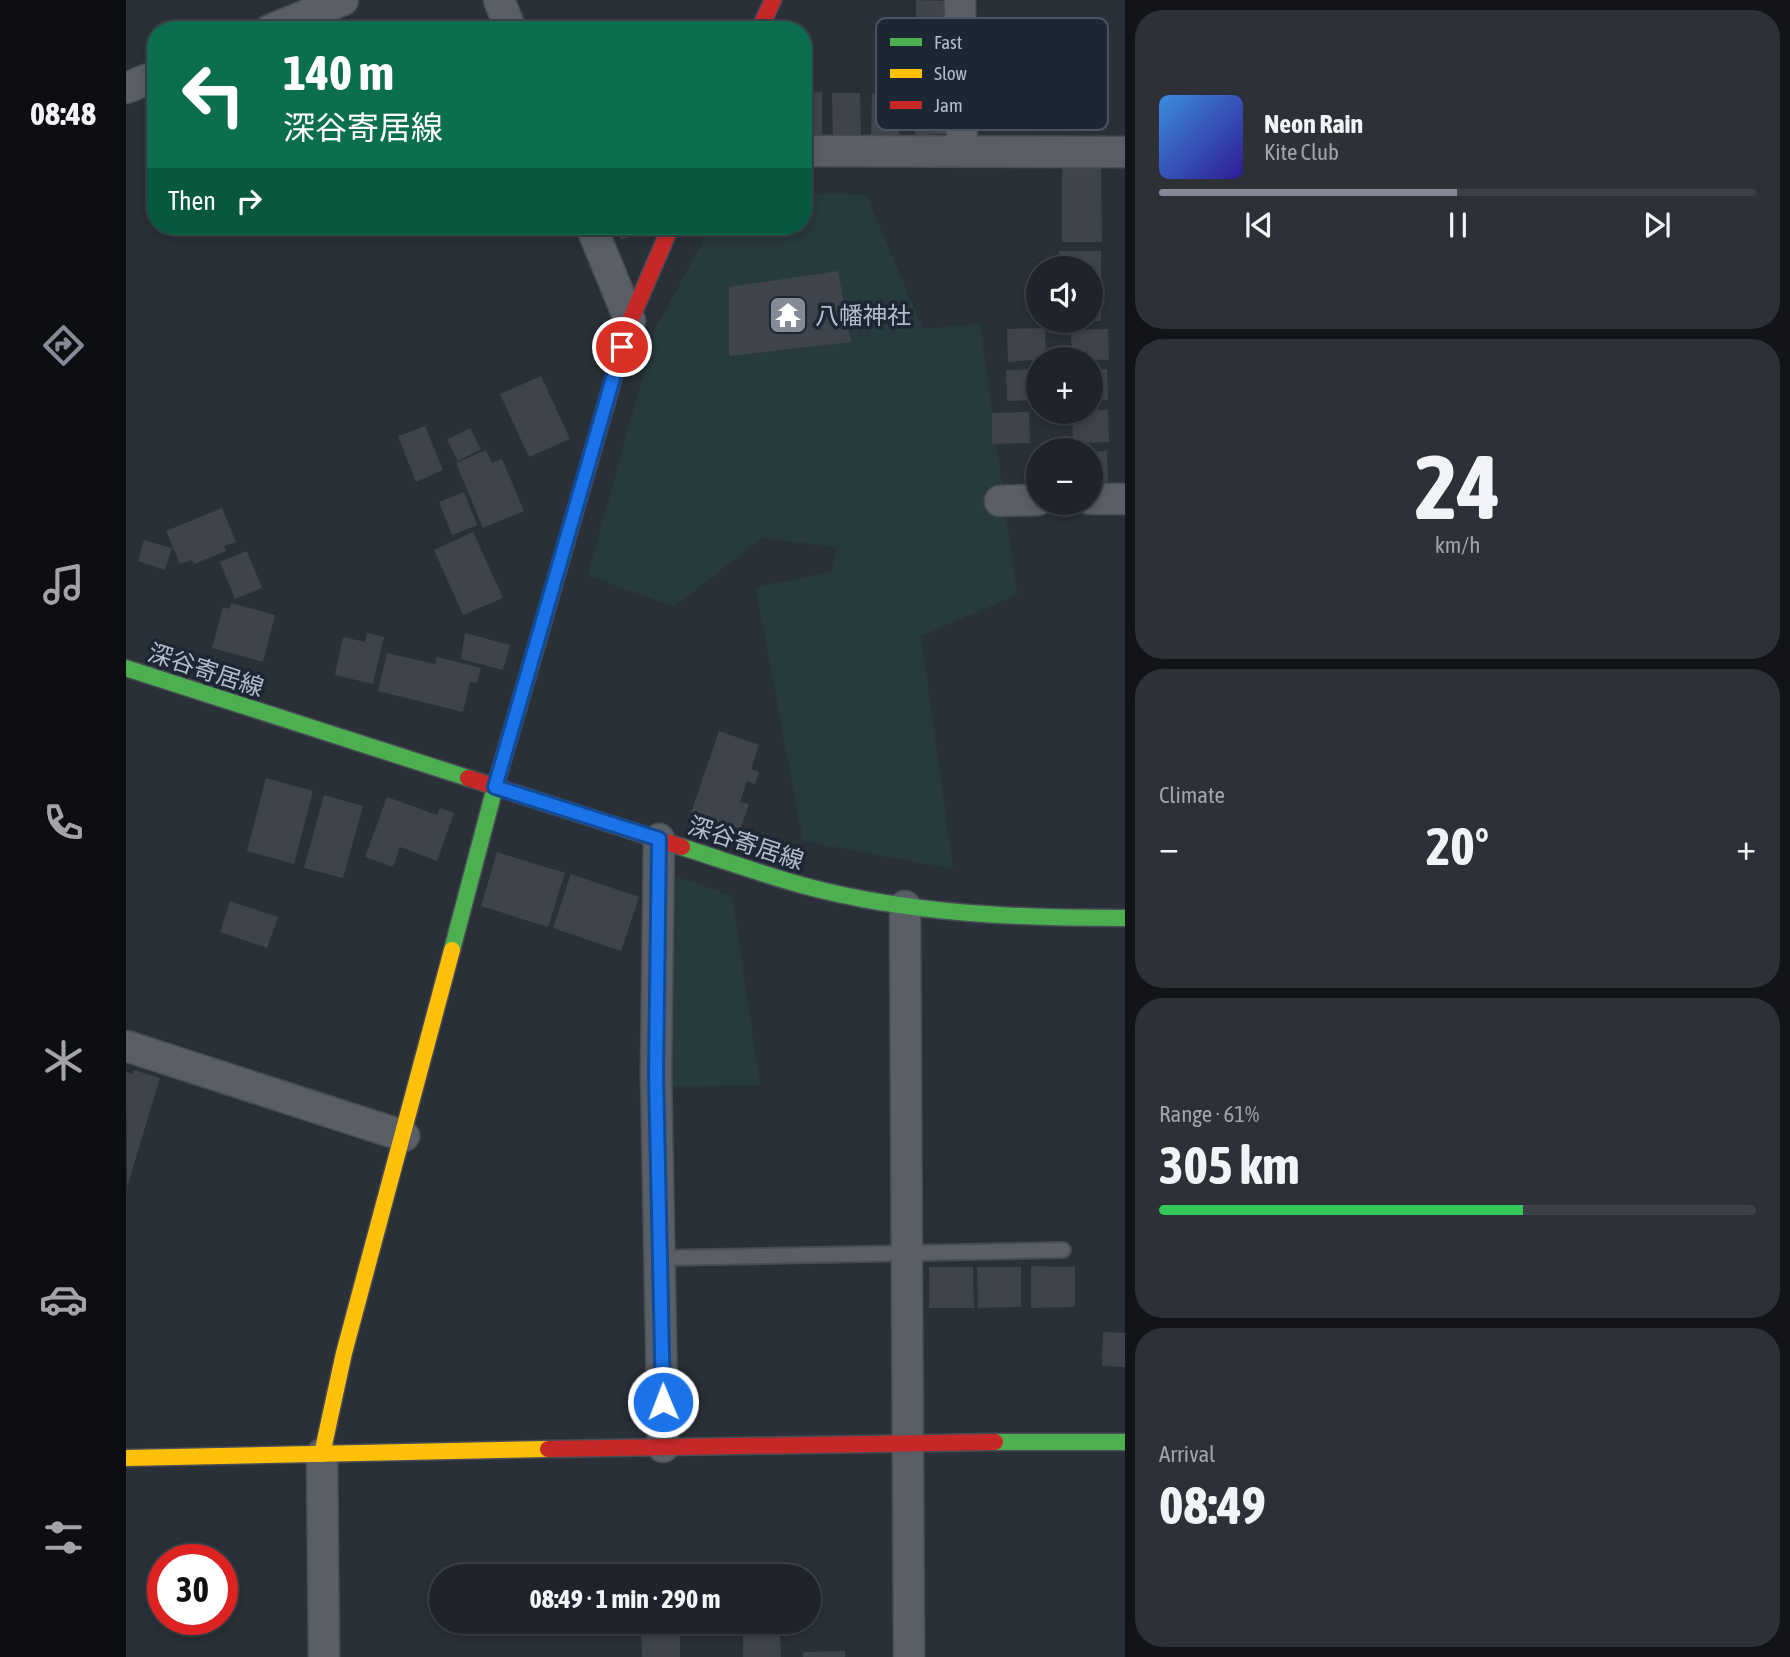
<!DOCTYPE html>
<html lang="en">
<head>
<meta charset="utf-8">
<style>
	:root { --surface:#20242a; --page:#2d3036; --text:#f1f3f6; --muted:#a2a4a8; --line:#3d4147; --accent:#848b96 }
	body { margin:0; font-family:"Asap Condensed","Noto Sans JP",sans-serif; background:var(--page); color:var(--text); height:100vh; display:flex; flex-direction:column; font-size:26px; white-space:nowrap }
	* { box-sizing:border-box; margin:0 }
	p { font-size:23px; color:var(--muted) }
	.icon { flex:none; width:38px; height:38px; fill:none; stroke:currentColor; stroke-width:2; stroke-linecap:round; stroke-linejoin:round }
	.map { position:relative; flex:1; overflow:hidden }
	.side { display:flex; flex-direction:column; gap:10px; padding:10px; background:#121417; width:665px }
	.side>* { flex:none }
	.guide { position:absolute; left:21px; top:21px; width:665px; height:214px; border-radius:28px; box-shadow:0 4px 10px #0003,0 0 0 2px var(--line); background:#0b6e4f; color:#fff; overflow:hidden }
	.controls { position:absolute; left:900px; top:256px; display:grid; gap:14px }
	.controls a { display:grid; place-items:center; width:77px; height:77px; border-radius:50%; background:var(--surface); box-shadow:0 4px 10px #0003,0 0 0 2px var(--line); font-size:35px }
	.speed { position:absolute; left:21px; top:1544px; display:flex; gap:14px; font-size:35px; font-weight:700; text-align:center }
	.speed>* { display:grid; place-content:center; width:91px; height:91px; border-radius:50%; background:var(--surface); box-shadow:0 4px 10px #0003,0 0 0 2px var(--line); line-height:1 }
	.speed .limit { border:10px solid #d22; background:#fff; color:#111 }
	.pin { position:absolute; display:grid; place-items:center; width:60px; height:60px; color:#fff; margin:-30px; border:4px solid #fff; border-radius:50%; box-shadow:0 2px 7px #0007 }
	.me { position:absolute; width:77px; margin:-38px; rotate:359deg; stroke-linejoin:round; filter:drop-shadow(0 0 5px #0008) }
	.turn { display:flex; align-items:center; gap:24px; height:147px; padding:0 21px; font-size:32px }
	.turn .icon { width:91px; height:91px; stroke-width:2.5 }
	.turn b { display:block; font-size:49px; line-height:60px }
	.then { display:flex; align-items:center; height:66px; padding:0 21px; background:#0003; gap:14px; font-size:26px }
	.big { font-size:52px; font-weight:700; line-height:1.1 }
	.side .widget { flex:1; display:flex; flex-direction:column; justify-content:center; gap:10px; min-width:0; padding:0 24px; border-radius:28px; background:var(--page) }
	.side .dial { align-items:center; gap:0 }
	.dial b { font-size:91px; line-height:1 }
	.song { display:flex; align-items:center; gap:21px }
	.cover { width:84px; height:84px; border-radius:10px; background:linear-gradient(135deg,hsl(210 70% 55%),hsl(250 70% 35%)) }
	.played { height:7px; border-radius:4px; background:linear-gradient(90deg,var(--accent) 50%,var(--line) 50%) }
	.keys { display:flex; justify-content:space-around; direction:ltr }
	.heat { display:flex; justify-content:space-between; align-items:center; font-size:38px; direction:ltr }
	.charge { height:10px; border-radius:5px; background:linear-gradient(90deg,#34c759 61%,var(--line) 0) }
	.trip { position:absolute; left:303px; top:1564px; width:392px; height:70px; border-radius:35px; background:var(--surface); box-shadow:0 4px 10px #0003,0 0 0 2px var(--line); font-weight:700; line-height:70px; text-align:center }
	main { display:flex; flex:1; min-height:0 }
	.menu { display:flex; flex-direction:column; width:126px; justify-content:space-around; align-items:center; background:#0d0e11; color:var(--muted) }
	.menu .icon { width:49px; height:49px }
	.menu .active { color:var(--accent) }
	.menu b { font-size:32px; color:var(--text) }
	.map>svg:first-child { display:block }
	.green { fill:#273a3e }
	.building { fill:#3f444c }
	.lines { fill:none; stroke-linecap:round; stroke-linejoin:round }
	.lane-casing { stroke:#484c55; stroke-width:18 }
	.street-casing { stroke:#484c55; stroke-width:33 }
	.fast-casing { stroke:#484c55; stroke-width:19 }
	.slow-casing { stroke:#484c55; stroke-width:19 }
	.jam-casing { stroke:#484c55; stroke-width:19 }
	.lane { stroke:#5a5e66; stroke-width:14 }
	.street { stroke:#5a5e66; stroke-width:30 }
	.fast { stroke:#4caf50; stroke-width:16 }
	.slow { stroke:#ffc107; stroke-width:16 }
	.jam { stroke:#c62828; stroke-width:16 }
	.route-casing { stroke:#114b97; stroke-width:18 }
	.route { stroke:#1a73e8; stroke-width:12 }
	.labels { text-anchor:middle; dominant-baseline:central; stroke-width:7; stroke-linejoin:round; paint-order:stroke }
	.poi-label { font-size:24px; fill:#b4bcc9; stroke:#1d2633; text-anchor:start }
	.street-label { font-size:24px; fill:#b4bcc9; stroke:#1d2633 }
	.key { fill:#1d2633; stroke:#4a5360; stroke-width:2 }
	.key-label { font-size:19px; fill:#b4bcc9 }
</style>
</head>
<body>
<main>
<nav class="menu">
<b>08:48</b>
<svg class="icon active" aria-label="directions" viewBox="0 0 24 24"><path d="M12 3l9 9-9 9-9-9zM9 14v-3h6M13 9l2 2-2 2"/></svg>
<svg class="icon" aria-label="music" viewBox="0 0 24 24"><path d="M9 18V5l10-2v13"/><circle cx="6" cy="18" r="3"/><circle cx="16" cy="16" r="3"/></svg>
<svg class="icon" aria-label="phone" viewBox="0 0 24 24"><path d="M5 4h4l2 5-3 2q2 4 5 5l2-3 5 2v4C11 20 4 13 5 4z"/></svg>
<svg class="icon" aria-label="climate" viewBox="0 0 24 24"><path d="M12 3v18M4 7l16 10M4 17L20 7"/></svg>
<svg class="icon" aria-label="car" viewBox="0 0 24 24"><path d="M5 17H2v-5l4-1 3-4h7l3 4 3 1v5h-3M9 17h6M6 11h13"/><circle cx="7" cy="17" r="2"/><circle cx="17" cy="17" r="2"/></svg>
<svg class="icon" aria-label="filters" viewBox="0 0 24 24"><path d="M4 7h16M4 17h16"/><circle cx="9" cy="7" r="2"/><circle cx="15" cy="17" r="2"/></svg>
</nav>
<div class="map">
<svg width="999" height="1657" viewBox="0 0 999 1657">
	<rect width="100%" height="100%" fill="#2a3038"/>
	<g class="green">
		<path d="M677,193L740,195L797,329L854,324L891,595L795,636L827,869L677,841L630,588L705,571L711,547L636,538L548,607L462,575L530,328L585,226H677Z"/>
		<path d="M543,874L606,896L634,1085L544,1086Z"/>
	</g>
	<g class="building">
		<path d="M790,0L820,1L821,36L790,37Z"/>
		<path d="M820,90L821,134L789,135L788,91Z"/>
		<path d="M696,92V136H677V93Z"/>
		<path d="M706,93H734L735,137H707Z"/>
		<path d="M746,94H774L773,136H745Z"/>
		<path d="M936,165H975L976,242H936Z"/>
		<path d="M489,226H529L495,240Z"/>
		<path d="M933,251H975V321H964V268H933Z"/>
		<path d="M712,271L725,342L603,356V287Z"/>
		<path d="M919,328L920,359L882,362L881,329Z"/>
		<path d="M982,329L983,360L946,359L945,330Z"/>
		<path d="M912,369V400L881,401L880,370Z"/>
		<path d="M981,369L982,400L964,401V370Z"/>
		<path d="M415,376L444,439L403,457L374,394Z"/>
		<path d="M982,410L983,442L947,443L946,411Z"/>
		<path d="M903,412L904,443L866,444V413Z"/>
		<path d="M299,426L317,470L290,482L272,436Z"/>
		<path d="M344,428L355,449L332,461L321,440Z"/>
		<path d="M360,450L366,463L376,459L398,511L357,528L330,463Z"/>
		<path d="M981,451L982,482L964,483V452Z"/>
		<path d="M338,492L351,525L326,535L313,502Z"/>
		<path d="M96,508L110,542L98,546L100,551L68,564L66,560L54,564L40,531Z"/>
		<path d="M347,532L377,598L337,615L308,550Z"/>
		<path d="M18,540L46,548L39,570L12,561Z"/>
		<path d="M121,551L136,588L109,599L94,562Z"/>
		<path d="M105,603L149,615L137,662L86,648L97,607L103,609Z"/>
		<path d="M241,633L258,637L247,684L209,675L217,637L239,642Z"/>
		<path d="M339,633L384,645L377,670L335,659Z"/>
		<path d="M261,653L309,664L311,657L355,668L351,683L344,682L337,712L252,691Z"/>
		<path d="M593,731L633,745L625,769L633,772L629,784L621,781L614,802L623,804L614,830L565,813Z"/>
		<path d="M140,778L187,791L168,864L121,851Z"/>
		<path d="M198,795L237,806L217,878L178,868Z"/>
		<path d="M261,797L311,815L314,808L328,813L311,861L274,847L267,867L239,857Z"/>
		<path d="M371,852L439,873L422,927L355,906Z"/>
		<path d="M445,874L513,897L495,951L427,928Z"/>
		<path d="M104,901L152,917L141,948L94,932Z"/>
		<path d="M8,1070L34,1078L1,1187L0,1072L7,1074Z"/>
		<path d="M905,1266L949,1267V1307L905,1308Z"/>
		<path d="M803,1267H847L848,1308H803Z"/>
		<path d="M851,1267H895V1307L852,1308Z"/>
		<path d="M977,1332L999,1333V1367L976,1366Z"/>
		<path d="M617,1630H654L655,1657H617Z"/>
		<path d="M515,1631H554V1657H516Z"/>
		<path d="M719,1651V1657H677V1652Z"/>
	</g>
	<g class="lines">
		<g class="lane-casing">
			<path id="lane" d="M535,1258L937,1250"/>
		</g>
		<g class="street-casing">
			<g id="street">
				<path d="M373,0L385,30"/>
				<path d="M834,0L836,151"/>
				<path d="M144,30L217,0"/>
				<path d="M0,88L30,76"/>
				<path d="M677,151L999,152"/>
				<path d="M465,226L504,321"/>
				<path d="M964,499H999"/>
				<path d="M874,501L912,500"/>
				<path d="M533,839L530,1073L537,1447"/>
				<path d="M779,906L783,1657"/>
				<path d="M0,1046L278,1136"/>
				<path d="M196,1454L198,1657"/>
			</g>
		</g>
		<g class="fast-casing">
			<g id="fast">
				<path d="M0,668L342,778"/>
				<path d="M556,847C597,860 638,875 679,886C784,914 891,918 999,918"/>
				<path d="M326,950L369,787L412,640"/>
				<path d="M869,1442H999"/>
			</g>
		</g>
		<g class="slow-casing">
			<g id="slow">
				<path d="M196,1454L218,1353L326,950"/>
				<path d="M0,1458L422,1449"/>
			</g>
		</g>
		<g class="jam-casing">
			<g id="jam">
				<path d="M633,30L647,0"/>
				<path d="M412,640L504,321L545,226"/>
				<path d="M342,778L556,847"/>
				<path d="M422,1449L869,1442"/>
			</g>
		</g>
		<use href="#lane" class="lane"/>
		<use href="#street" class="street"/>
		<use href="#fast" class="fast"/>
		<use href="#slow" class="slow"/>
		<use href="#jam" class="jam"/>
	</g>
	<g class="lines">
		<g class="route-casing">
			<path id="route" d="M496,347L369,787L533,839L530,1073L537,1402"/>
		</g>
		<use href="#route" class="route"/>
	</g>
	<defs>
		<g id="temple-square" transform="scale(2.0125)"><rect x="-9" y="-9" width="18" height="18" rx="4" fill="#848b96" stroke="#1d2633"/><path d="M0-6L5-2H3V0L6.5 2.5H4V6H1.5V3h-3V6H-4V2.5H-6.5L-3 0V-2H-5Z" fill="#fff"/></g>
	</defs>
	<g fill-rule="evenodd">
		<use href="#temple-square" x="662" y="315"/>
	</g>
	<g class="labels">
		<g class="poi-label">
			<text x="689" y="315">八幡神社</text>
		</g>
		<g class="street-label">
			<text transform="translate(80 670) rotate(18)">深谷寄居線</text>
			<text transform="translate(620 843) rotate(18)">深谷寄居線</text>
		</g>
	</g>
	<rect x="750" y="18" width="232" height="112" rx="10" class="key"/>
	<rect x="764" y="38" width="32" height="8" fill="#4caf50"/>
	<rect x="764" y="69" width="32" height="9" fill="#ffc107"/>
	<rect x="764" y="101" width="32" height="8" fill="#c62828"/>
	<g class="key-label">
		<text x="808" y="49">Fast</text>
		<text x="808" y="80">Slow</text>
		<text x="808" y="112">Jam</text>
	</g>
</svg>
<div class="controls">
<a><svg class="icon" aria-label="sound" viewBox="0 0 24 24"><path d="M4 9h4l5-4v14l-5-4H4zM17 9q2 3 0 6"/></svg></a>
<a>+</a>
<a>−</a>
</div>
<div class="speed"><div class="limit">30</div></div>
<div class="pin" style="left:496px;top:347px;background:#d93025"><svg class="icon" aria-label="arrive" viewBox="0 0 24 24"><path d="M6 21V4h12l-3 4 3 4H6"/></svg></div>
<svg class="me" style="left:537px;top:1402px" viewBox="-20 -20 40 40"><circle r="17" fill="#1a73e8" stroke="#fff" stroke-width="3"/><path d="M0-11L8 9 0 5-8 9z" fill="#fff"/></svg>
<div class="trip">08:49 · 1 min · 290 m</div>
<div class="guide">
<div class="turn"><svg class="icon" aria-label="left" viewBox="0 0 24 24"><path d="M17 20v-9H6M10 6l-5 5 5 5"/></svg><div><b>140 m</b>深谷寄居線</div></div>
<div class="then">Then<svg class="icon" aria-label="right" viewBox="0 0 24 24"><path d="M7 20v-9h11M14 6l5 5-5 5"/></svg></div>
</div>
</div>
<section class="side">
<div class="widget">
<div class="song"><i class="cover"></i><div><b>Neon Rain</b><p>Kite Club</p></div></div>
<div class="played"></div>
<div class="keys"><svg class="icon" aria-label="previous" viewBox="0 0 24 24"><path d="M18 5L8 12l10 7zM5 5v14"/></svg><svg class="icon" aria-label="pause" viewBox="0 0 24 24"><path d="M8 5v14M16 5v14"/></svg><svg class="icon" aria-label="next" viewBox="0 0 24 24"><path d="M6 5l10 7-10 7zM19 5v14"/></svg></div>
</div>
<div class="widget dial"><b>24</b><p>km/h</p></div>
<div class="widget"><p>Climate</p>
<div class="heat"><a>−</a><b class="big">20°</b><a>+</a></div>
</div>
<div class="widget"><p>Range · 61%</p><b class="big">305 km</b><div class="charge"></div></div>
<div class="widget"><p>Arrival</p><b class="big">08:49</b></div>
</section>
</main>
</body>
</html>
